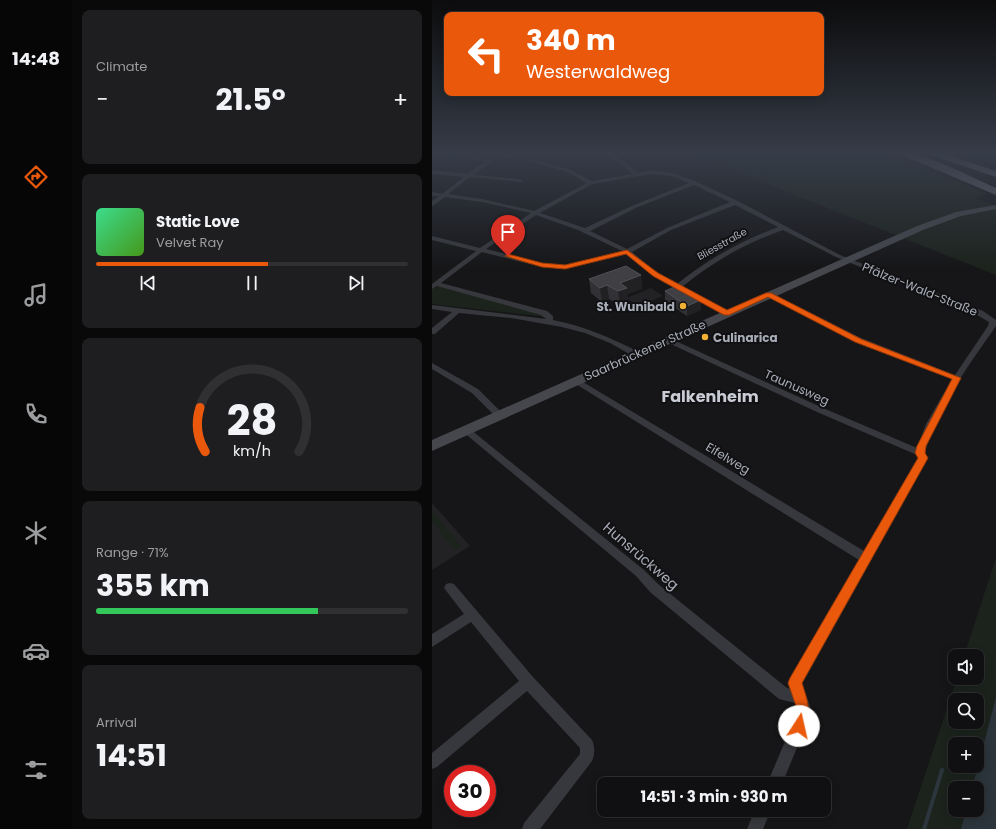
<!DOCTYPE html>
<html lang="en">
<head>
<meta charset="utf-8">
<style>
	:root { --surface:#101012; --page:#1e1e20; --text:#f1f3f6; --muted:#9c9d9f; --line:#303032; --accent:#ea580c }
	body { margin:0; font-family:Poppins,sans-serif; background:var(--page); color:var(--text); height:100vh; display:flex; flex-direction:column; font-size:15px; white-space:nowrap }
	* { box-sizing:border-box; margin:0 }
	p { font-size:13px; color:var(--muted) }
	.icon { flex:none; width:22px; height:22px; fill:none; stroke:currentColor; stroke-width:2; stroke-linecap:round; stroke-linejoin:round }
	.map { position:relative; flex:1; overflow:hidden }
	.panel { display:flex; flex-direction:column; gap:10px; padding:10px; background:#09090a; width:360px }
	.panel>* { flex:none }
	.banner { position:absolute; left:12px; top:12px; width:380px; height:84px; border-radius:8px; box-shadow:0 2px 10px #0003,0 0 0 1px var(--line); background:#ea580c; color:#fff; overflow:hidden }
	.controls { position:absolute; left:516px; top:649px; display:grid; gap:8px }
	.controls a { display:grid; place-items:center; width:36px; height:36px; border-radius:8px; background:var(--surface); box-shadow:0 2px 10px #0003,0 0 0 1px var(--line); font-size:20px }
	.speed { position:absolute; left:12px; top:765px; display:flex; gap:8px; font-size:20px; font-weight:700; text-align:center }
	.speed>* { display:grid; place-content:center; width:52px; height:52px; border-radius:50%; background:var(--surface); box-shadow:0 2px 10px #0003,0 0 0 1px var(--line); line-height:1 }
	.speed .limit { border:6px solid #d22; background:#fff; color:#111 }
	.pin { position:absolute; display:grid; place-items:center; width:34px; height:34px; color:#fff; margin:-41px -17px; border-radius:50% 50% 50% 0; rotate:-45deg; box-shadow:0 0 4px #0007 }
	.pin .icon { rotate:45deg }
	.me { position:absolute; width:44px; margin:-22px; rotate:10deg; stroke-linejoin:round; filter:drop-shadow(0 0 3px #0008) }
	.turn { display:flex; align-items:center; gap:14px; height:84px; padding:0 16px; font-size:18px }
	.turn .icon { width:52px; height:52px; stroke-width:2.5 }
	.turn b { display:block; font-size:28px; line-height:34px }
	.big { font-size:30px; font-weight:700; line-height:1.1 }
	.panel .card { flex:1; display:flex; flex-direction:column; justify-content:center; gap:6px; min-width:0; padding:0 14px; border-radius:8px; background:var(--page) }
	.panel .dial { align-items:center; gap:0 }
	.dial svg { height:104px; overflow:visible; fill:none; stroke:var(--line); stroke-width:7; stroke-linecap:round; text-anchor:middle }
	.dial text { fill:var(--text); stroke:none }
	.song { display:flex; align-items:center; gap:12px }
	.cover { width:48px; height:48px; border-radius:6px; background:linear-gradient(135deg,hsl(150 70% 55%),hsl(100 70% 35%)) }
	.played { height:4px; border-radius:2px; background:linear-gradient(90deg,var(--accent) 55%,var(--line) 55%) }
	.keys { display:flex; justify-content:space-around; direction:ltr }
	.heat { display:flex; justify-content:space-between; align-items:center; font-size:22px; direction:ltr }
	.charge { height:6px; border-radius:3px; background:linear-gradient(90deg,#34c759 71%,var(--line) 0) }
	.trip { position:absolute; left:165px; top:777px; width:234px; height:40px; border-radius:8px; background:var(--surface); box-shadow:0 2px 10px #0003,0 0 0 1px var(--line); font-weight:700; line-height:40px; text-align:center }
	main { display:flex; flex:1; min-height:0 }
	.menu { display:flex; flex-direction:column; width:72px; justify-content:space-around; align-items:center; background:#060607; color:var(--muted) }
	.menu .icon { width:28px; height:28px }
	.menu .current { color:var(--accent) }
	.menu b { font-size:18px; color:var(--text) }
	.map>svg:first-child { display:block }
	.built { fill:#222225 }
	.green { fill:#1c231d; fill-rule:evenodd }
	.water { fill:#2c353c }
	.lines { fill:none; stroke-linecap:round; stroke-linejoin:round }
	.stream { stroke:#2c353c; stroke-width:4 }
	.minor { fill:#37383d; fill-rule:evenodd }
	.secondary { fill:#45474d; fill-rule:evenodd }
	.motorway { fill:#63666e; fill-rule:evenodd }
	.wall { fill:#323236 }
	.shaded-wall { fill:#212124 }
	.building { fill:#3f3f44; stroke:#4f5156 }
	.route { fill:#ea580c; stroke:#983908 }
	.poi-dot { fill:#f2b134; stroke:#111113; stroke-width:1.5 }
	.labels { text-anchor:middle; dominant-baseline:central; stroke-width:4; stroke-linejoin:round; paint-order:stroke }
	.far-street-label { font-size:10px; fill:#a8adb8; stroke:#111113 }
	.street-label { font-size:12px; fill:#a8adb8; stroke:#111113 }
	.poi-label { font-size:12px; font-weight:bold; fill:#a8adb8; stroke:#111113; text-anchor:end }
	.near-street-label { font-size:14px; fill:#a8adb8; stroke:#111113 }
	.district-label { font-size:16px; font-weight:bold; fill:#c9ccd4; stroke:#111113 }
</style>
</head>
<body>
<main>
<nav class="menu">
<b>14:48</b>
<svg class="icon current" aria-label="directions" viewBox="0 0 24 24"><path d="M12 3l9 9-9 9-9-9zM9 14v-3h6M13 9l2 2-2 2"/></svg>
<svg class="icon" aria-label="music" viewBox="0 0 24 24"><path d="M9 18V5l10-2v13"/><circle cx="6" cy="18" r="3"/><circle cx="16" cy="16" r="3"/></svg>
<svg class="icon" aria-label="phone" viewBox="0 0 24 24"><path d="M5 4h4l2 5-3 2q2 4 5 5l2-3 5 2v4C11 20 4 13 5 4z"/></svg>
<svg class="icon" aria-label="climate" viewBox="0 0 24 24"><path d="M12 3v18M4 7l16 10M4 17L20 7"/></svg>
<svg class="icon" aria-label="car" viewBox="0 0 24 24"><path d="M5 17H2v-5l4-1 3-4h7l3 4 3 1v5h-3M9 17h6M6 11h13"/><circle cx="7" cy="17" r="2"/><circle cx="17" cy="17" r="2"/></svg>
<svg class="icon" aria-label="filters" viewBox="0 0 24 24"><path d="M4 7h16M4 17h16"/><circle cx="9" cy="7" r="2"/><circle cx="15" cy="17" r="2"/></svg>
</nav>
<section class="panel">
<div class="card"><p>Climate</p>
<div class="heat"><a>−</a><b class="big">21.5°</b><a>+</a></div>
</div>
<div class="card">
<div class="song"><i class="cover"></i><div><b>Static Love</b><p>Velvet Ray</p></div></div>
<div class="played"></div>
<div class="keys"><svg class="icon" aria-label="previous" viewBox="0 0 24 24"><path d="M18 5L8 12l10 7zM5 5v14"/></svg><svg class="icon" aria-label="pause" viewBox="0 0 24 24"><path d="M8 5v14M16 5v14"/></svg><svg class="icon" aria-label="next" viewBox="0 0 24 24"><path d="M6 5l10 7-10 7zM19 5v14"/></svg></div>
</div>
<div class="card dial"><svg viewBox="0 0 100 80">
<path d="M14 69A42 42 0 1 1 86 69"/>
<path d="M14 69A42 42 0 0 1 10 35" stroke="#ea580c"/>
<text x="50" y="56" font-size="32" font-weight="700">28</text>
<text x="50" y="72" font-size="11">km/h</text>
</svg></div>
<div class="card"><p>Range · 71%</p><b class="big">355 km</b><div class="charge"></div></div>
<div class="card"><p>Arrival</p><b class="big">14:51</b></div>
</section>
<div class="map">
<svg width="564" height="829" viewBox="0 0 564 829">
	<rect width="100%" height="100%" fill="#161618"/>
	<g class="built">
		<path d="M219,288L231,296L206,306L194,298Z"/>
		<path d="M0,503L38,546L0,570Z"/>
	</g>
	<g class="green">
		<path d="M257,153H449L493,168L556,194L541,198L564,206V275Z"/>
		<path d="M524,153H564V163H563Z"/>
		<path d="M6,286L115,315V317L0,304V289Z"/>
		<path d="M0,510L29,546L22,550L0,522Z"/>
		<path d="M564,558V697L540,788H523V810H534L529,829H475L525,678H545V656H532ZM523,700H545V722H523ZM523,744H545V766H523Z"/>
	</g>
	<path class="water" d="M564,697V829H529L534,810H545V788H540Z"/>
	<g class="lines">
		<path class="stream" d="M492,829L510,770"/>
		<g class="minor">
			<path d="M0,153L58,159L73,155L85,156L137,169L160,181L201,174L189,164L170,153C182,151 197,165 206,173L219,170L241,173L265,182L306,201L408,255L551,311L564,320V326C539,362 503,410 493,453L496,458L370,684L378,706L374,726L350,784H335L360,725L364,706L363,703L347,699L218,592L204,576L30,431L32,429H38L212,570L226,584L355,688L358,689L356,683L358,678L427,560L139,381L140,379H146L432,551L486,458L485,455L385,412L230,340L231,338H237L391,408L485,448L494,424L520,379L423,342L332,295L336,293H339L429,338L523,375L556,326L557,322L545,315L404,257L351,230C314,243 280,262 250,287L297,311L298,313L294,315L231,282L194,254L133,269L110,267L50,252L9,283L115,311L121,316V320C152,326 179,338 207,352L208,354L207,356H201L178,343L153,333L130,327L79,318L27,313L3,334H0V328L20,312L0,309V305L114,319L109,315L5,286L0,289V284L44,251L0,240V236L48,248L99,213L50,202L13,197L0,206V201L7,196H0V192L10,194L32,177L0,174V170L36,174L54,161L0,154ZM73,157L85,158L133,171L155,183L102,211L50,199L16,194L38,177L90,182L91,181L88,179L42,175L60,161ZM219,174L240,176L257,183L202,205L153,228L108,213L160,184ZM262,185L298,202L235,228L195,249L158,231L206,207ZM303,205L346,227C309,241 276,259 245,284L223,271L200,252L239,230ZM104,215L146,230L190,251L133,265L110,263L54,249Z"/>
			<path d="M0,363L46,389L73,416L71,418H65L40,393L0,369Z"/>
			<path d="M18,583L22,584L101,677L160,740C163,747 163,754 160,761L108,829H90L92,823L148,754V748L95,691L5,767L0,769V753L87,681L39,622L0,647V634L32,614L12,588L14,584Z"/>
			<path d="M323,810H339L331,829H315Z"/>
		</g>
		<path class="secondary" d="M564,205V209L529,216L491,230L0,451V440L485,226L524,212Z"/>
		<g class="motorway">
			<path d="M469,153C495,153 539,177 564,188V195L470,155Z"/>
			<path d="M501,153H510L564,171V177L502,156Z"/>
		</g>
	</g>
	<g class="wall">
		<path d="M209,275L210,289L196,294V302L188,305L177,299L170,302L159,293L157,279Z"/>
		<path d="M233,291L269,310L255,316L233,301Z"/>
	</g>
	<g class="shaded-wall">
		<path d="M209,275L210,289L196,294V302L188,305L186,291L188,283Z"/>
		<path d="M175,285L177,299L170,302L168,288Z"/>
		<path d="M269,300V310L255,316V306Z"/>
	</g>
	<g class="building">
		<path d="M194,266L209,275L188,283L195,288L186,291L175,285L168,288L157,279Z"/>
		<path d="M247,285L269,300L255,306L233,291Z"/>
	</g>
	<linearGradient id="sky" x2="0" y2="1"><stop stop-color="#0c0c0d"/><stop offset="0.57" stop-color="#363c48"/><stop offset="1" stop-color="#363c48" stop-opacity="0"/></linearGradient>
	<rect width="564" height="269" fill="url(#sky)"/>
	<path class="route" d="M195,250L226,273L295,310L334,293H339L429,339L529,378L494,446L493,453L496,458L370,683C376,702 380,712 372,731L367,733L362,731L360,726L364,706L356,683L358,678L486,458L483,453L485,446L520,379L423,342L336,297L297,315H292L221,276L194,254L133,269L110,267L73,256L76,254L110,263L133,265Z"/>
	<g class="poi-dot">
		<circle cx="251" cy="306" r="4"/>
		<circle cx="273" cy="337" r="4"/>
	</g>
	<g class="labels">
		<g class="far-street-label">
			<text transform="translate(290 244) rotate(-29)">Bliesstraße</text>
		</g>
		<g class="street-label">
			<text transform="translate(488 289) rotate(22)">Pfälzer-Wald-Straße</text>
			<text transform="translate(213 350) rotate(-24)">Saarbrückener Straße</text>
			<text transform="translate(365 387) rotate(24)">Taunusweg</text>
			<text transform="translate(296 458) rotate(31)">Eifelweg</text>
		</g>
		<g class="poi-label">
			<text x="243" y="306">St. Wunibald</text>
			<text x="281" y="337" text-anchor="start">Culinarica</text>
		</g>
		<g class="near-street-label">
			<text transform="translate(209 556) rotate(41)">Hunsrückweg</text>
		</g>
		<g class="district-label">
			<text x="278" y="396">Falkenheim</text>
		</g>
	</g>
</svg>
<div class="controls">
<a><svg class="icon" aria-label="sound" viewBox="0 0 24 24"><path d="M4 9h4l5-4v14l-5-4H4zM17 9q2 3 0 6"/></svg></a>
<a><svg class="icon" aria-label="search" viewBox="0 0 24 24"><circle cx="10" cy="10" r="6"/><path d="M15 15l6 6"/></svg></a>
<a>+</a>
<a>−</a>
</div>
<div class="speed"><div class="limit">30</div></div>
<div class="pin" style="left:76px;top:256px;background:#d93025"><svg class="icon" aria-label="arrive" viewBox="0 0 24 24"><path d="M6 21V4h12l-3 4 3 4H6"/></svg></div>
<svg class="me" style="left:367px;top:726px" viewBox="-20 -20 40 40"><circle r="19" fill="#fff"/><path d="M0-13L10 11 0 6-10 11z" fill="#ea580c"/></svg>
<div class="trip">14:51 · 3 min · 930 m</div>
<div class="banner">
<div class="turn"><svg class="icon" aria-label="left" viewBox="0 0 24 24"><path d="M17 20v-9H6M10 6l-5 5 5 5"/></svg><div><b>340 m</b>Westerwaldweg</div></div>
</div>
</div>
</main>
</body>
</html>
